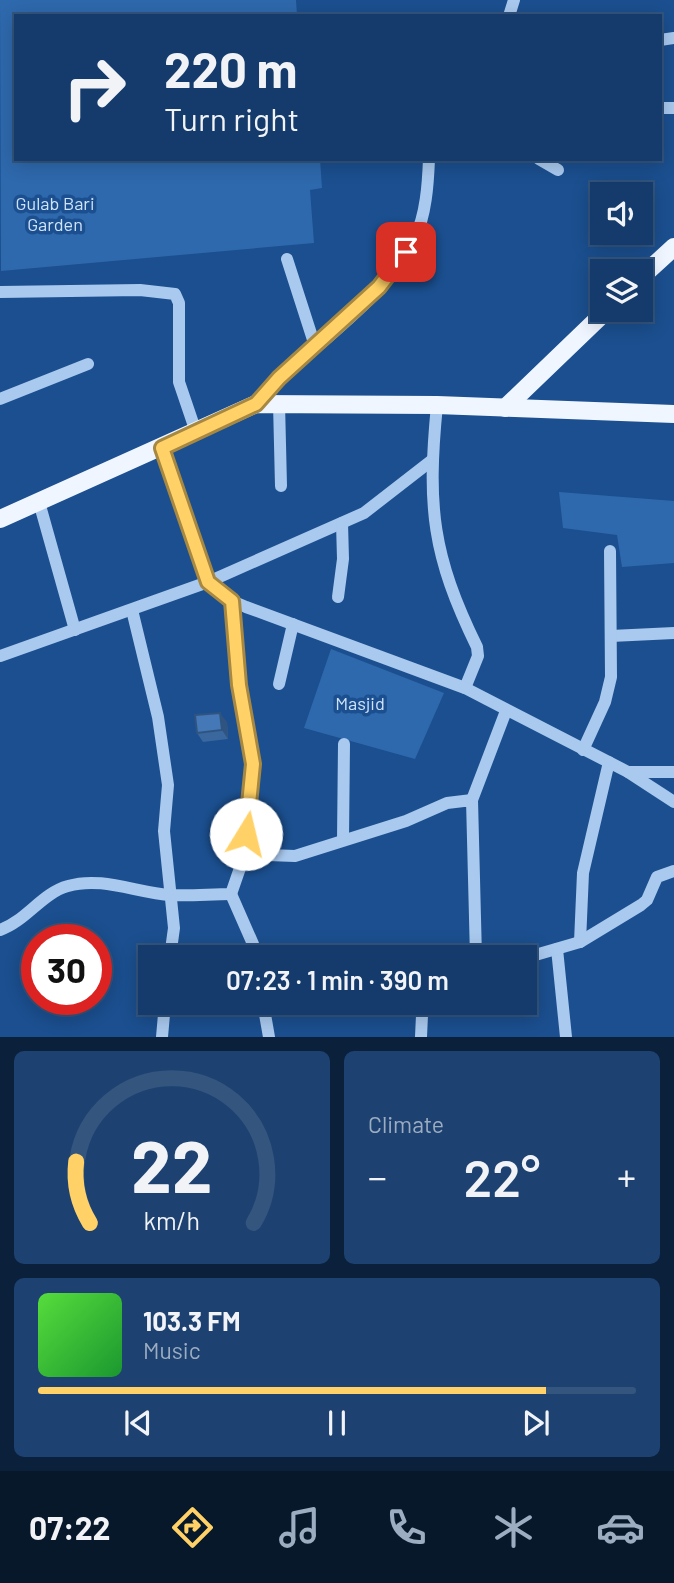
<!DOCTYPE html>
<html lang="en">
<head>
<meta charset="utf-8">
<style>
	:root { --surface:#143b6b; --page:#1d4271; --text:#f1f3f6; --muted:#9dadc1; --line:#33557e; --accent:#ffd166 }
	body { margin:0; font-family:Barlow,sans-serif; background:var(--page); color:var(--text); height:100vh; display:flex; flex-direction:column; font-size:26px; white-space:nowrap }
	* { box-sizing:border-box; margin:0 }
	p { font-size:23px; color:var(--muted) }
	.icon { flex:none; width:38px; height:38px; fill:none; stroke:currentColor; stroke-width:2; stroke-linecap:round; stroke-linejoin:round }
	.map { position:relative; height:1037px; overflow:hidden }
	.details { display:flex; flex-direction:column; gap:14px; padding:14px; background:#0b203b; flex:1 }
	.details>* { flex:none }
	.hud { position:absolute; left:14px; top:14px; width:648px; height:147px; border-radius:0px; box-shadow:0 4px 18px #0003,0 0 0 2px var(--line); background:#143b6b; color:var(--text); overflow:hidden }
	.tools { position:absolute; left:590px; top:182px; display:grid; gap:14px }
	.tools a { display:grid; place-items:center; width:63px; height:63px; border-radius:0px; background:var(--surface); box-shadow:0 4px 18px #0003,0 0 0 2px var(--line); font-size:35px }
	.speed { position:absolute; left:21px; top:924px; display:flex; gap:14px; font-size:35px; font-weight:700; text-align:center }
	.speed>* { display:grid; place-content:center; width:91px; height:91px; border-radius:50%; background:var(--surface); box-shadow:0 4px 18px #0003,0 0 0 2px var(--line); line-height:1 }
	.speed .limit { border:10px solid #d22; background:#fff; color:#111 }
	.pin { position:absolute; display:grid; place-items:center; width:60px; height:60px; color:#fff; margin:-30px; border-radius:14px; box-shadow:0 4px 10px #0006 }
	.me { position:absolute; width:77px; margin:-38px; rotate:9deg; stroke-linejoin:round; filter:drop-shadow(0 0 5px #0008) }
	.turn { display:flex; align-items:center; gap:24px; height:147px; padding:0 35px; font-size:32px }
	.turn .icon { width:91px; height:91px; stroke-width:2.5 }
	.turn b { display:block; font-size:49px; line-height:60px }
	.big { font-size:52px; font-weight:600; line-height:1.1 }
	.details .tile { flex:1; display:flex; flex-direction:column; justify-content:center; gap:10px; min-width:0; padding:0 24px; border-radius:10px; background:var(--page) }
	.details .dial { align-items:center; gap:0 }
	.dial svg { height:182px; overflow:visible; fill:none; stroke:var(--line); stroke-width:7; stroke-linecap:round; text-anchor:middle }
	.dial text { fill:var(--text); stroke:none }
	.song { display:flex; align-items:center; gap:21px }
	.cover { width:84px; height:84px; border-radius:10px; background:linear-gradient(135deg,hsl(110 70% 55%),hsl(130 70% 35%)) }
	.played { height:7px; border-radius:4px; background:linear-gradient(90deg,var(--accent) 85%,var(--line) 85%) }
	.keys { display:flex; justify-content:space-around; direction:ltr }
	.heat { display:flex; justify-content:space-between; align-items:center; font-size:38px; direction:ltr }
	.details .tiles { flex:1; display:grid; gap:14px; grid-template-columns:1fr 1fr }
	.tile:last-child { grid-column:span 2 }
	.trip { position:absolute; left:138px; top:945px; width:399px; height:70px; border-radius:0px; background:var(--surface); box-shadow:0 4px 18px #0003,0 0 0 2px var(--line); font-weight:600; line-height:70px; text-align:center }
	.tab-bar { display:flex; height:112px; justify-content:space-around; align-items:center; background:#08182b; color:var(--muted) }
	.tab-bar .icon { width:49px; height:49px }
	.tab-bar .selected { color:var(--accent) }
	.tab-bar b { font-size:32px; color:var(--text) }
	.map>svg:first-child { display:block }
	.green { fill:#2e69ad }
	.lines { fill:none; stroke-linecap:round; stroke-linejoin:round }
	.minor { stroke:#a9c9ee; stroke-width:12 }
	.major { stroke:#f0f6ff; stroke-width:18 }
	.wall { fill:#3a679d }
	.shaded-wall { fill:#305480 }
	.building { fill:#4478b7; stroke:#305480; stroke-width:2 }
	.route-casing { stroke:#a68842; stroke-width:18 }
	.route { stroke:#ffd166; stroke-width:12 }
	.labels { text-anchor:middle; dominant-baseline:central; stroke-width:7; stroke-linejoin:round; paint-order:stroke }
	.park-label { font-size:18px; fill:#cfe3fa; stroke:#1b4f8f }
</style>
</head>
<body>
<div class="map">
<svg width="674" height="1037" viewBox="0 0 674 1037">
	<rect width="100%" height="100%" fill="#1b4f8f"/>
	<g class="green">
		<path d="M0,0H296L297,16H16V159H320L322,188L310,190L314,243L1,271Z"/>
		<path d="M559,492L674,501V563L622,567L617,535L563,528Z"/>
		<path d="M331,649L444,693L415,759L304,728Z"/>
	</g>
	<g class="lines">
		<g class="minor">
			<path d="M509,16L514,0"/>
			<path d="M660,40L674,38"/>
			<path d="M660,108H674"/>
			<path d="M539,159L558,170"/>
			<path d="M287,259L315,346"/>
			<path d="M0,292L140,290L175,294L179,303V382L196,432"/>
			<path d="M0,399L88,364"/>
			<path d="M279,403L281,486"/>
			<path d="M256,404C304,350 383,304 415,238C426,214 428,185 429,159"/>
			<path d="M437,405C427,507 432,555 477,647L478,656L465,688"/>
			<path d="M162,448L208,582L364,513L431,461"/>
			<path d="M39,502L75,630"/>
			<path d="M338,597L343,559L342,523"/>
			<path d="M132,610L158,717L168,785L164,831L174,928L170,957"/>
			<path d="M611,636L674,633"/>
			<path d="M0,656L208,582L232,601L246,607L465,688L628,772H674"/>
			<path d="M279,684L293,624"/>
			<path d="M583,750L605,702L611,677L610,551"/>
			<path d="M628,772L674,802"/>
			<path d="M472,800L506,711"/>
			<path d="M343,840L344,744"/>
			<path d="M242,854L295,856L406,821L447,803L472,800L476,957"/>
			<path d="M231,894L253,944L255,957"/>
			<path d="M0,930C26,921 42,893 68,886C102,876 137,893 171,895C191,896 211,894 231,894L240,868L253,764L239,685L232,601"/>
			<path d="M580,942L583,873L609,762"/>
			<path d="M557,949L566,1037"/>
			<path d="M525,958L580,942L641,905L647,900L657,877L674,871"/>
			<path d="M263,1003L269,1037"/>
			<path d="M162,1037L165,1003"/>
			<path d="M421,1037L422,1015L433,1003"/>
		</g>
		<g class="major">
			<path d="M640,278L674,247"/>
			<path d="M505,408L607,310"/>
			<path d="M0,519L256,404L437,405L674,414"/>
		</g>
	</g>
	<path class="wall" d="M227,722L228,739L203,742L197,733Z"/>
	<path class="shaded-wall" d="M220,713L227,722L228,739L222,730Z"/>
	<path class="building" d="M220,713L222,730L197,733L195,715Z"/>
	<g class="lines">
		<g class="route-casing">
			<path id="route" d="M246,834L253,764L239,685L232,601L208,582L162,448L256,404L279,378L379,287L406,252"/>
		</g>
		<use href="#route" class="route"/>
	</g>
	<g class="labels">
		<g class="park-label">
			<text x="55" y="203">Gulab Bari<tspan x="55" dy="21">Garden</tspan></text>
			<text x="360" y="703">Masjid</text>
		</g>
	</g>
</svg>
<div class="tools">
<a><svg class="icon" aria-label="sound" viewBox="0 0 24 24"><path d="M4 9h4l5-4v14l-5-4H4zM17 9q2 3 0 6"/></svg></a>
<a><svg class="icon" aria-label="layers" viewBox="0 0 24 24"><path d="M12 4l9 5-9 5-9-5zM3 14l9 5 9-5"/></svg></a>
</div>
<div class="speed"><div class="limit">30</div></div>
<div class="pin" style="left:406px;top:252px;background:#d93025"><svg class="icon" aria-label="arrive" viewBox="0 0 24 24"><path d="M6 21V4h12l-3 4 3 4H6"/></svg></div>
<svg class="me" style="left:246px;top:834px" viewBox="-20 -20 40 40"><circle r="19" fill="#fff"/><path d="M0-13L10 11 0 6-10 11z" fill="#ffd166"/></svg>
<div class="trip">07:23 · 1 min · 390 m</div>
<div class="hud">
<div class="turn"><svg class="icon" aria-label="right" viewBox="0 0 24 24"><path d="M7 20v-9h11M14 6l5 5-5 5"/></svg><div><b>220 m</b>Turn right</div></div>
</div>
</div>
<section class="details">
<div class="tiles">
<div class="tile dial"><svg viewBox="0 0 100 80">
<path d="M14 69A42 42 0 1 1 86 69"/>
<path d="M14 69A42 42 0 0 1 8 42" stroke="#ffd166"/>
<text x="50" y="56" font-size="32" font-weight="700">22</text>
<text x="50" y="72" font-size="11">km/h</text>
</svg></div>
<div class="tile"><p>Climate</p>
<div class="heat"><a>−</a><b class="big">22°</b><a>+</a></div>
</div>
<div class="tile">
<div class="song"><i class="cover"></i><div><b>103.3 FM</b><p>Music</p></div></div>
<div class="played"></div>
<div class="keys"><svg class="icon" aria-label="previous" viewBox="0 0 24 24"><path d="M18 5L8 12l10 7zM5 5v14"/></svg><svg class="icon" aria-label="pause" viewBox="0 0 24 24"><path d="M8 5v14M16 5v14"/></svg><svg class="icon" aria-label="next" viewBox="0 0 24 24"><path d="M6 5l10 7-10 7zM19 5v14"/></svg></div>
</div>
</div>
</section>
<nav class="tab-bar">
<b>07:22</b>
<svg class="icon selected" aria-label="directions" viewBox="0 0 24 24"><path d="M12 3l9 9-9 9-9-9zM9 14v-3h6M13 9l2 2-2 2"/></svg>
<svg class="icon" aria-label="music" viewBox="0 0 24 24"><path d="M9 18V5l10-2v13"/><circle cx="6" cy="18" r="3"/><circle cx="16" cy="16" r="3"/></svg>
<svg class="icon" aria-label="phone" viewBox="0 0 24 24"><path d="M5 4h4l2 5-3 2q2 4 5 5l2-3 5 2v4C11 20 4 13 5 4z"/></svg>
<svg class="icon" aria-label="climate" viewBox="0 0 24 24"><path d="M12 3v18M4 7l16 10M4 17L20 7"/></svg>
<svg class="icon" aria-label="car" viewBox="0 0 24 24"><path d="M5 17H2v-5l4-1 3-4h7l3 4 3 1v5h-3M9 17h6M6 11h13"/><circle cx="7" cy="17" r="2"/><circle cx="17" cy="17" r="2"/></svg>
</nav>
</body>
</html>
